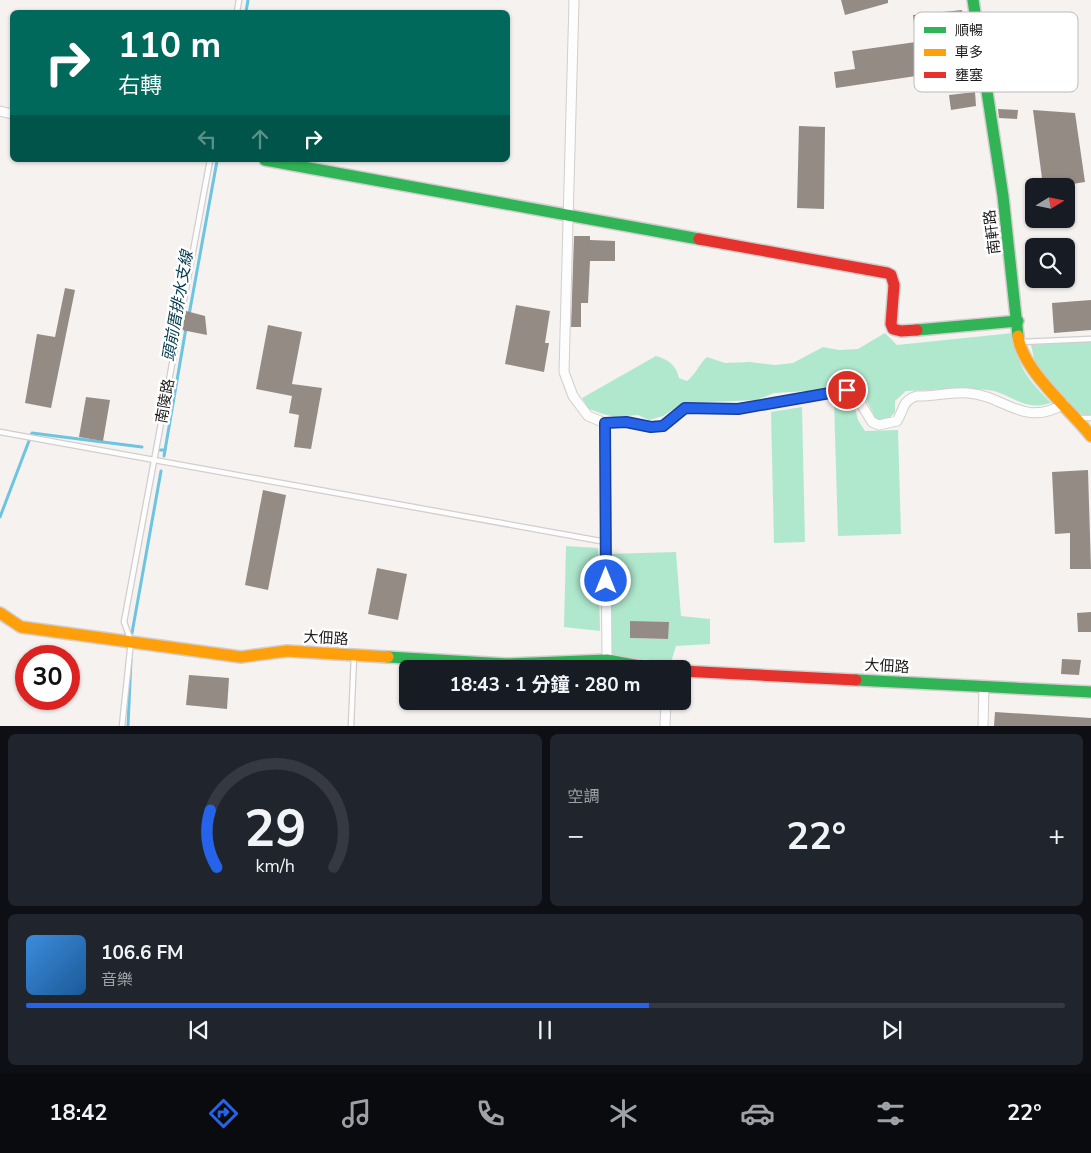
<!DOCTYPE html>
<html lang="zh-TW">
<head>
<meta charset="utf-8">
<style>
	:root { --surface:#171b24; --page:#20242c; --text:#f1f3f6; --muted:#9ea1a6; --line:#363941; --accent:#2563eb }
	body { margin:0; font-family:"Nunito Sans","Noto Sans TC",sans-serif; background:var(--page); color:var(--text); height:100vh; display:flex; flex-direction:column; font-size:19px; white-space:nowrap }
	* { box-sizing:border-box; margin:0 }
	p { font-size:16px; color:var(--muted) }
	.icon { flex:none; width:28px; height:28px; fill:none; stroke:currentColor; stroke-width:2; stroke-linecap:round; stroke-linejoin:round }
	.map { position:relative; height:726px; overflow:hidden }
	.side { display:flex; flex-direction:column; gap:8px; padding:8px; background:#0d0f14; flex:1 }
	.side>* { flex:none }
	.guide { position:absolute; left:10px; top:10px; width:500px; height:152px; border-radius:8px; box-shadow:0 1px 4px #0004; background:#00695c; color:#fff; overflow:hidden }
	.needle { width:32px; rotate:80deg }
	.fabs { position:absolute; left:1025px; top:178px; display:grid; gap:10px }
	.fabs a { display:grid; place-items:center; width:50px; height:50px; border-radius:8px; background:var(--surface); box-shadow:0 1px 4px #0004; font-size:25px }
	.speed { position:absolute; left:15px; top:645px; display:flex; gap:10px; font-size:25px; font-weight:700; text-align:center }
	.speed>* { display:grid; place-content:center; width:65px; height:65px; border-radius:50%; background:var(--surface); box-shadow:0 1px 4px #0004; line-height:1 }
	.speed .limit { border:8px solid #d22; background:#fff; color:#111 }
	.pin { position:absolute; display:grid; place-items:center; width:42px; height:42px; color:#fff; margin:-21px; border:2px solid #fff; border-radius:50%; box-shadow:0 1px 5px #0007 }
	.me { position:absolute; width:55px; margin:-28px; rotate:0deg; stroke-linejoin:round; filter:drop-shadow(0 0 4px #0008) }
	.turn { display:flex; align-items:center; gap:18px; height:105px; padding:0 25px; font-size:22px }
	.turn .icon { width:65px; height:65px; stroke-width:2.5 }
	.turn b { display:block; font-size:35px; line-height:42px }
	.lanes { display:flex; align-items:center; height:48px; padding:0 25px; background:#0003; justify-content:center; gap:25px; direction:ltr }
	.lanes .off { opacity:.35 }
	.big { font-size:38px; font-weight:700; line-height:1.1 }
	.side .card { flex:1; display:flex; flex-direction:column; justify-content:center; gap:8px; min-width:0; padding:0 18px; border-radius:8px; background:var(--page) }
	.side .dial { align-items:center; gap:0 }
	.dial svg { height:130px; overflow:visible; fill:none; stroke:var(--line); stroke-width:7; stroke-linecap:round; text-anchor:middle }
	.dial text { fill:var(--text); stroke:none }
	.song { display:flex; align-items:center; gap:15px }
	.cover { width:60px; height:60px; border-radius:8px; background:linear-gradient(135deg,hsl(210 70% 55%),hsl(210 70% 35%)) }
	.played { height:5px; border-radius:2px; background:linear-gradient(90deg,var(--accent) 60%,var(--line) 60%) }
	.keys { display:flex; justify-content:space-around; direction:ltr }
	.heat { display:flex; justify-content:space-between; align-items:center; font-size:28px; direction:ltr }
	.side .tiles { flex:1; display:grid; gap:8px; grid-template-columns:1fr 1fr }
	.card:last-child { grid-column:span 2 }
	.trip { position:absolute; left:399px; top:660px; width:292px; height:50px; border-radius:8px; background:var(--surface); box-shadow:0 1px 4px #0004; font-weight:700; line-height:50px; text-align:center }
	.menu { display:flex; height:80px; justify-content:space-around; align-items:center; background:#090b0e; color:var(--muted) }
	.menu .icon { width:35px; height:35px }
	.menu .current { color:var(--accent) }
	.menu b { font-size:22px; color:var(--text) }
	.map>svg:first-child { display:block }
	.green { fill:#b0e8ce; fill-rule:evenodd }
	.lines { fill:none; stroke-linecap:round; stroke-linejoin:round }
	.stream { stroke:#6dc4e1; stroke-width:3 }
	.building { fill:#948b84 }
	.lane-casing { stroke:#d1cecd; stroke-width:7 }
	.street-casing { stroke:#d1cecd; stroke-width:11 }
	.fast-casing { stroke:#d1cecd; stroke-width:14 }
	.slow-casing { stroke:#d1cecd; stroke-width:14 }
	.jam-casing { stroke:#d1cecd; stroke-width:14 }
	.lane { stroke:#fefdfd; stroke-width:4.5 }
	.street { stroke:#fefdfd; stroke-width:9 }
	.fast { stroke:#30b455; stroke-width:11 }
	.slow { stroke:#ff9f0a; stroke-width:11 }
	.jam { stroke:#e5322d; stroke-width:11 }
	.route-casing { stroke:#184099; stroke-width:12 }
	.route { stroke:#2563eb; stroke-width:9 }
	.labels { text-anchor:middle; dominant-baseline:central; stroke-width:5; stroke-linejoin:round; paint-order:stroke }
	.street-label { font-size:15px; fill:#1e1c1b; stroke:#fff }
	.water-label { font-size:16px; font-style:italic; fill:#033b4d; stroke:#fff }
	.key { fill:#fff; stroke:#bcbbbb; stroke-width:1 }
	.key-label { font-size:14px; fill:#1e1c1b }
</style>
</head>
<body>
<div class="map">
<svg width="1091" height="726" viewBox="0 0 1091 726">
	<rect width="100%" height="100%" fill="#f5f2f0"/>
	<g class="green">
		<path d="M885,333L897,345L1013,333C1017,368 1028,379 1051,403C1022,412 1012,393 988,390C962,387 933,390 906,391L895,401V412L888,420L876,419L863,393L851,385L824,390L774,393L757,400L683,403L663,416L649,420L638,415L615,417L603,414L589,409L582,398L656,356C669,360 676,365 679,378L687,381C696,374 699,364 707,357L725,363L750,362L775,365L793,363L823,347L839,350L858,349Z"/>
		<path d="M1091,341V415H1083L1073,407L1036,367L1031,345Z"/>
		<path d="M847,400L854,404L858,420L865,431L898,430L901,534L838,536L834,401Z"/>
		<path d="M802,407L805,542L774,543L771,412Z"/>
		<path d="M566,546L598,548L600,631L564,627Z"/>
		<path d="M676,552L681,616L710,619V644L676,646L671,662L611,656L609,554ZM630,621L668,639L630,638Z"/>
	</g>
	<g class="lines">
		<g class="stream">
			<path d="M246,12L248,0"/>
			<path d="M189,315L217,161"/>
			<path d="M160,450H165"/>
			<path d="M164,456L186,328"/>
			<path d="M0,517L32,433L142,447"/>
			<path d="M132,633L161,471"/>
			<path d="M128,726L131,659"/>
		</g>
	</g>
	<g class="building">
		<path d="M841,0H888V3L845,15Z"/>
		<path d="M962,10L965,36L940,38L944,64L955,62L956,70L836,88L834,72L855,69L852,51L916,42L913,15Z"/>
		<path d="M975,92L976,106L951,110L949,95Z"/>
		<path d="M998,109L1018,110L1017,119L999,118Z"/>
		<path d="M1033,110L1075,113L1085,182L1060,186H1043Z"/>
		<path d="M799,126L825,127L824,209L797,208Z"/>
		<path d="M574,236H590V240L615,241V261H590L588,303H581V327H571Z"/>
		<path d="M65,288L75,290L51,408L25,403L37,334L55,337Z"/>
		<path d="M1091,300V330L1054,333L1052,303Z"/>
		<path d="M516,305L550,311L545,343H549L544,372L505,364Z"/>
		<path d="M186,311L205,316L207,335L182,330Z"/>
		<path d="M268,325L302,332L292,384L322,388L311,449L294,447L299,415L289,413L292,396L256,389Z"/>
		<path d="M86,397L110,400L103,441L79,437Z"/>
		<path d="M1088,470L1091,569H1070V533L1055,534L1052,472Z"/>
		<path d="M263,490L286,495L268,590L245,585Z"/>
		<path d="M377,568L407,574L398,620L368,614Z"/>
		<path d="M1091,612V632H1078L1077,613Z"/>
		<path d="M630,621L669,622L668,639L630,638Z"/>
		<path d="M1062,659L1081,660L1079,675L1061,674Z"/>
		<path d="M189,675L229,678L227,709L186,705Z"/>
		<path d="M995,712L1091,718V726H994Z"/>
	</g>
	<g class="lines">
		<g class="lane-casing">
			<g id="lane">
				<path d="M237,12L239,0"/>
				<path d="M1020,342L1091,339"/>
				<path d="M1081,418H1091"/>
				<path d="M0,432L606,542"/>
				<path d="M122,726L131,641L124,622L210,160"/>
				<path d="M351,726L354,656"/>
			</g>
		</g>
		<g class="street-casing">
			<g id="street">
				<path d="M574,0L564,372L573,396L588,416L605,423L607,660"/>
				<path d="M0,111L12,114"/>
				<path d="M605,423L627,422L651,427L663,426L685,408L738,409L847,390L855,394L872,422L879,425L897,421C904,410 902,400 917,396C934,397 951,391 968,393C1006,396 1023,428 1064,404"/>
				<path d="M665,726L666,701"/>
				<path d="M983,726L984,686"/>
			</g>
		</g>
		<g class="fast-casing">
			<g id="fast">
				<path d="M973,0L1003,196L1018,336"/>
				<path d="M265,160L699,239"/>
				<path d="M917,330L1018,321"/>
				<path d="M388,657L506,664L607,660L656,669"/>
				<path d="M856,680L1091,692"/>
			</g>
		</g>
		<g class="slow-casing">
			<g id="slow">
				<path d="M1018,336C1022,370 1070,409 1091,436"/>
				<path d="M0,613L21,627L241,657L287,651L388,657"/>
			</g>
		</g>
		<g class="jam-casing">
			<g id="jam">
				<path d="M699,239L887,273L891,275L894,285L891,324L893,329L901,331L917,330"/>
				<path d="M682,671L856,680"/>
			</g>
		</g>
		<use href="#lane" class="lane"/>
		<use href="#street" class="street"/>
		<use href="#fast" class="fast"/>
		<use href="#slow" class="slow"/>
		<use href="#jam" class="jam"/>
	</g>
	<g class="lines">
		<g class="route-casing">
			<path id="route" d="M606,581L605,423L626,422L651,427L663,426L685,408L738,409L847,390"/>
		</g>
		<use href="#route" class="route"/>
	</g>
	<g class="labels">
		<g class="street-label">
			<text transform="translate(992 232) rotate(-97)">南軒路</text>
			<text transform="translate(165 401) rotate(-80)">南陵路</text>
			<text transform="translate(326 638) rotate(3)">大佃路</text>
			<text transform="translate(887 666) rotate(3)">大佃路</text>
		</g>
		<g class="water-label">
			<text transform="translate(178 306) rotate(-80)">頭前厝排水支線</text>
		</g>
	</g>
	<rect x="914" y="12" width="164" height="80" rx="8" class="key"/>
	<rect x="924" y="27" width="22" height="6" fill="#30b455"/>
	<rect x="924" y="49" width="22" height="7" fill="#ff9f0a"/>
	<rect x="924" y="72" width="22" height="6" fill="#e5322d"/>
	<g class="key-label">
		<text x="955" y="35">順暢</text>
		<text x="955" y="57">車多</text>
		<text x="955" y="80">壅塞</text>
	</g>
</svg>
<div class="fabs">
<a><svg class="needle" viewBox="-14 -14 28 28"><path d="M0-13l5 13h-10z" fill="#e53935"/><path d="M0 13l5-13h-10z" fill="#9ea1a6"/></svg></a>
<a><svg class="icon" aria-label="search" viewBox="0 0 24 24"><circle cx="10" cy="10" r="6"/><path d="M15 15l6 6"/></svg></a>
</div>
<div class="speed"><div class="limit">30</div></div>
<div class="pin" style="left:847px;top:390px;background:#d93025"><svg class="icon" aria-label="arrive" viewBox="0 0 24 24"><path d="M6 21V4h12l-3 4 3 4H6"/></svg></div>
<svg class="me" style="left:606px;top:581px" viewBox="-20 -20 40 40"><circle r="17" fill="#2563eb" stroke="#fff" stroke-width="3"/><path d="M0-11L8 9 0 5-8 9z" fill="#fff"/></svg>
<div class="trip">18:43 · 1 分鐘 · 280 m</div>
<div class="guide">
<div class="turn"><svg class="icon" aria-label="right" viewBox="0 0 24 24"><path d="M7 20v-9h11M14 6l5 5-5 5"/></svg><div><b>110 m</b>右轉</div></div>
<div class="lanes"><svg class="icon off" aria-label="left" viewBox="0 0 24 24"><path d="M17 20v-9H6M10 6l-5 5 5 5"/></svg><svg class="icon off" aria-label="ahead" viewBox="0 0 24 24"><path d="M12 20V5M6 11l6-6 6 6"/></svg><svg class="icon" aria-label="right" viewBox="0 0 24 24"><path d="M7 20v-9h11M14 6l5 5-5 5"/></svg></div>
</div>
</div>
<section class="side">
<div class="tiles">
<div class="card dial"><svg viewBox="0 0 100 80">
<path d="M14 69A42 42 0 1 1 86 69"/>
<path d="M14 69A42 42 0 0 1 10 34" stroke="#2563eb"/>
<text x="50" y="56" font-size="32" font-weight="700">29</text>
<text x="50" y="72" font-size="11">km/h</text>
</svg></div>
<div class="card"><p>空調</p>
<div class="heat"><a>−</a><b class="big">22°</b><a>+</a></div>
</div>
<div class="card">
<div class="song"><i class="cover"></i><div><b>106.6 FM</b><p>音樂</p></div></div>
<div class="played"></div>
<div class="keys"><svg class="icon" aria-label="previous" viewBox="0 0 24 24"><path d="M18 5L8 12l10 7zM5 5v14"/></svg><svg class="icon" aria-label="pause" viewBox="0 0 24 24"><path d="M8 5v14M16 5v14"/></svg><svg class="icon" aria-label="next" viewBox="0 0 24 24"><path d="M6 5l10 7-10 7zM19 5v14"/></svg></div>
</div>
</div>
</section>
<nav class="menu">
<b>18:42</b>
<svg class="icon current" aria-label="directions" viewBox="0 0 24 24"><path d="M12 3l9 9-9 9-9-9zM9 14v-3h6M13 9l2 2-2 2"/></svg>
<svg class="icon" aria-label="music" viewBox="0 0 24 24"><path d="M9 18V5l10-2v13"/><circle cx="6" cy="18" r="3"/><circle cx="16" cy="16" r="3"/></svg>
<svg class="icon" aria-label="phone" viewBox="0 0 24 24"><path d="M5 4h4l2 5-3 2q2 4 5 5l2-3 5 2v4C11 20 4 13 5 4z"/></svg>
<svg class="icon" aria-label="climate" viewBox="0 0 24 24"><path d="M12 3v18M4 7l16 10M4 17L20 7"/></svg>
<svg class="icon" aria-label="car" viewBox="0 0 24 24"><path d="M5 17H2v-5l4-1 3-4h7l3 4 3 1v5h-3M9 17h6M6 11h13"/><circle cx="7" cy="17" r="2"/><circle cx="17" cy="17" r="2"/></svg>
<svg class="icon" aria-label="filters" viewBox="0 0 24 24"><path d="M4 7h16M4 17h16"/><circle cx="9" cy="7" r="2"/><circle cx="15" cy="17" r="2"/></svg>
<b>22°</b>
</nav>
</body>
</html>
